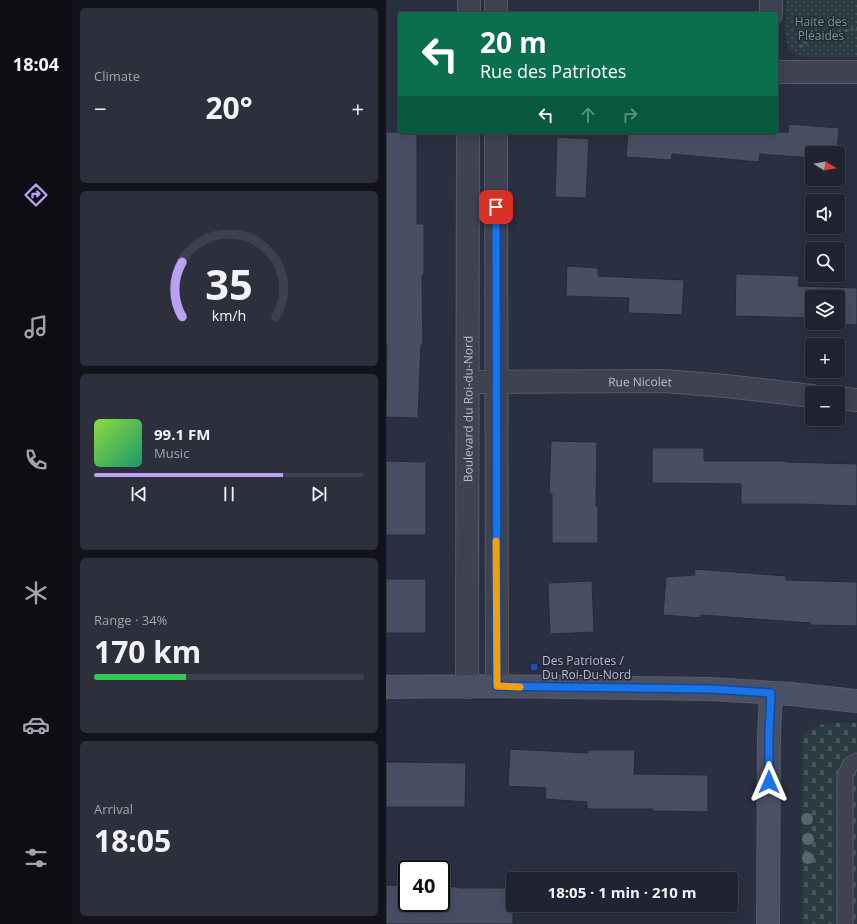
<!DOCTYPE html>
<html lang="en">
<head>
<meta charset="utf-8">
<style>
	:root { --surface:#202331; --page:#2d2f3d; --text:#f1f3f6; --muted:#a2a4ab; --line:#3d404d; --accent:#bca0f2 }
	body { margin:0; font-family:"Open Sans",sans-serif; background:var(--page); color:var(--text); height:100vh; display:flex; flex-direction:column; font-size:15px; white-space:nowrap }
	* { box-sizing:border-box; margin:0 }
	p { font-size:13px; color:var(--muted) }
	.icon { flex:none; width:22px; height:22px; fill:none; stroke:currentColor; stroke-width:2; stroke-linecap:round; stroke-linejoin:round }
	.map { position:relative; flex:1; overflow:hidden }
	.drawer { display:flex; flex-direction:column; gap:8px; padding:8px; background:#12131b; width:314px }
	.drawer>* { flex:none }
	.guide { position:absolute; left:12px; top:12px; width:380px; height:122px; border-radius:4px; box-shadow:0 4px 16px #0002,0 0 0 1px var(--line); background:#0b6e4f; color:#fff; overflow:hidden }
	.needle { width:26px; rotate:101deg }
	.tools { position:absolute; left:419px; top:146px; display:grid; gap:8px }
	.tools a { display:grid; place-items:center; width:40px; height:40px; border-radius:4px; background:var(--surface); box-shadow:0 4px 16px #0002,0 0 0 1px var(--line); font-size:20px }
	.speed { position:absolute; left:12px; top:860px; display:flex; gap:8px; font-size:20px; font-weight:700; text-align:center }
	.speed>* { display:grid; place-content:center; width:52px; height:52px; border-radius:50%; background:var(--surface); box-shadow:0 4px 16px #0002,0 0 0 1px var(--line); line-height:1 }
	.speed .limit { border:2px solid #111; border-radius:6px; background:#fff; color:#111 }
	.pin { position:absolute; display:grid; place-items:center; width:34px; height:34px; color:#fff; margin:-17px; border-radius:8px; box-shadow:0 2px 6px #0006 }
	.me { position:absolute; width:44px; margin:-22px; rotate:0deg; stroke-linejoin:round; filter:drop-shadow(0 0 3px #0008) }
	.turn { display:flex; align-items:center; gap:14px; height:84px; padding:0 16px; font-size:18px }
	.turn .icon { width:52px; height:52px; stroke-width:2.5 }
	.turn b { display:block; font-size:28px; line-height:34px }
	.lanes { display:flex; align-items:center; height:38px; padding:0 16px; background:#0003; justify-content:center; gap:20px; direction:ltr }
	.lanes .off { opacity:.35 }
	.big { font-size:30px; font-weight:700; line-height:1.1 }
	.drawer .tile { flex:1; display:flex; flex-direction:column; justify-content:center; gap:6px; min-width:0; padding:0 14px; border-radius:6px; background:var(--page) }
	.drawer .dial { align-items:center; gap:0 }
	.dial svg { height:104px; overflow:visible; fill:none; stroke:var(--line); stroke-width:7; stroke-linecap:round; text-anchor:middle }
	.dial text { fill:var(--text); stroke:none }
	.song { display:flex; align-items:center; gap:12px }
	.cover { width:48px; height:48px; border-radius:6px; background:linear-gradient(135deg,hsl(90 70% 55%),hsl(160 70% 35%)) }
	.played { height:4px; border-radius:2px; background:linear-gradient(90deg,var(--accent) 70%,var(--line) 70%) }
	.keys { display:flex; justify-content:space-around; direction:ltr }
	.heat { display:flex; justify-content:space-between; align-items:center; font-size:22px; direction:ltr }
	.charge { height:6px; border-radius:3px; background:linear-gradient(90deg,#34c759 34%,var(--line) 0) }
	.trip { position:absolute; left:120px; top:872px; width:232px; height:40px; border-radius:4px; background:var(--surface); box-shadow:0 4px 16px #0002,0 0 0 1px var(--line); font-weight:700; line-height:40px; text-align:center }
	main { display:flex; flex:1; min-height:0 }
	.tab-bar { display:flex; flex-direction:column; width:72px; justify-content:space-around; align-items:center; background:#0d0e14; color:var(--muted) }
	.tab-bar .icon { width:28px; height:28px }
	.tab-bar .current { color:var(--accent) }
	.tab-bar b { font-size:18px; color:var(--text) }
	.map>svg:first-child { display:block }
	.cemetery { fill:url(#cemetery-stones) }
	.park { fill:url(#park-dots) }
	.building { fill:#494f63; stroke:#252939 }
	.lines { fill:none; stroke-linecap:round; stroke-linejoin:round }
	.lane-casing { stroke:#565a68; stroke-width:17 }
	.street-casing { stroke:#565a68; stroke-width:24 }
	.secondary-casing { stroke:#565a68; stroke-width:24 }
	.path { stroke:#4a585f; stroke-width:2.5; stroke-dasharray:3 3; stroke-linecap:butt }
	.lane { stroke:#3e4251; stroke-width:15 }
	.street { stroke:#3e4251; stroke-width:22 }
	.secondary { stroke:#4c5064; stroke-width:22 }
	.tree { fill:#536a66 }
	.route-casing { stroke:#114b97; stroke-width:10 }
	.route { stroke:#1a73e8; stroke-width:7 }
	.slow { stroke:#f59e0b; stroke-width:7 }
	.transit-dot { fill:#1a4fb4; stroke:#232737; stroke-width:1.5 }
	.labels { text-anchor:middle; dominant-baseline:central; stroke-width:3; stroke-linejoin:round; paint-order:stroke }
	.park-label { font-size:12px; fill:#749a84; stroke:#232737 }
	.street-label { font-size:12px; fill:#bbbecb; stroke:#232737 }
	.poi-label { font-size:12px; fill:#bbbecb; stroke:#232737; text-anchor:start }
</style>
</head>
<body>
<main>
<nav class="tab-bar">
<b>18:04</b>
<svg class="icon current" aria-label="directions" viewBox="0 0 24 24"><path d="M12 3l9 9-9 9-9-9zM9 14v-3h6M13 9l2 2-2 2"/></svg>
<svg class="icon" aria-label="music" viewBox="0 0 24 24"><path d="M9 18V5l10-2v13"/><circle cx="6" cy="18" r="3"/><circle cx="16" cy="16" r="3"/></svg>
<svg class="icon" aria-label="phone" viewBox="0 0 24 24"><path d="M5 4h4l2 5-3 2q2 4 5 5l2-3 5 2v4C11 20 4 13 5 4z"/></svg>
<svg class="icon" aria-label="climate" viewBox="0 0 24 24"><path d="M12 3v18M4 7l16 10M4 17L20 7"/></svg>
<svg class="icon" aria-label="car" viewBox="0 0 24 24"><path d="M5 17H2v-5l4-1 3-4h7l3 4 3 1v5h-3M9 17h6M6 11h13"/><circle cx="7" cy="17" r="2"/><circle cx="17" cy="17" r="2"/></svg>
<svg class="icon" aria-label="filters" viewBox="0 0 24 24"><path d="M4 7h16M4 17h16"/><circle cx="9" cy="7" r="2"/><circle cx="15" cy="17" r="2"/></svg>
</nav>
<section class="drawer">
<div class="tile"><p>Climate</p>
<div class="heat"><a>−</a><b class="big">20°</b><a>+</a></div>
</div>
<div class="tile dial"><svg viewBox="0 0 100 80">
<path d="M14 69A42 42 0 1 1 86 69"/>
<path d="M14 69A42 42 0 0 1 14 27" stroke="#bca0f2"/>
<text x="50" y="56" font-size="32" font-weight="700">35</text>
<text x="50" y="72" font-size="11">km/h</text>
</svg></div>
<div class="tile">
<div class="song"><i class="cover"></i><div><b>99.1 FM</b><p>Music</p></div></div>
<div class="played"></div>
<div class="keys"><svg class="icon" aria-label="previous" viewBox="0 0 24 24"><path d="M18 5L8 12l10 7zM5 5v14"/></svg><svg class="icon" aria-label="pause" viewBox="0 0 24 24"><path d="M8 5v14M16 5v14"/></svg><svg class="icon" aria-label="next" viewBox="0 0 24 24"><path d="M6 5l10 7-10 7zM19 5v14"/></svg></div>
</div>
<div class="tile"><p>Range · 34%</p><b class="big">170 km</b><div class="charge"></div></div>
<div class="tile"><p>Arrival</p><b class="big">18:05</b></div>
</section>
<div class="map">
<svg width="471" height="924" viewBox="0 0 471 924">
	<defs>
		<pattern id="cemetery-stones" width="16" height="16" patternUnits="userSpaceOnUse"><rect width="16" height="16" fill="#2c3b42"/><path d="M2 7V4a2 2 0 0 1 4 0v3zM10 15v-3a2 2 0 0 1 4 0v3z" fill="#49565c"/></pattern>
		<pattern id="park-dots" width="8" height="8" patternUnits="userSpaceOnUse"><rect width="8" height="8" fill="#2c3b42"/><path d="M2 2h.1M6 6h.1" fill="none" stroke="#49565c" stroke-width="1.8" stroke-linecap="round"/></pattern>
	</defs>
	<rect width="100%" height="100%" fill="#2a2f41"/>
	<path class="cemetery" d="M445,723H471V924H416V740C419,727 434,724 445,723Z"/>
	<path class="park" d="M400,0H471V57H421C415,56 408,55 404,50C396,39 400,13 400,0Z"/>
	<g class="building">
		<path d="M403,124L453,128L451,153H426V158L374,154L373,162L286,154L285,160L240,157L242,132H402Z"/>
		<path d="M0,132H31V224H38V275H36L37,345H35L32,418L0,417L1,345H0Z"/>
		<path d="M171,137L203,139L200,198L169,197Z"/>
		<path d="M181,266L212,268V276L298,280L296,315L242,313L243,298L180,296Z"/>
		<path d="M350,274L413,276L412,286L471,288V325L435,324V323H452V297H426V318L349,316Z"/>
		<path d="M165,441L211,442L210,506H212V543H166V494H163Z"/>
		<path d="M266,448H318V461H400V462L471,464V506L415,504H355V484L266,483Z"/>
		<path d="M0,461L40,462V535H0Z"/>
		<path d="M308,569L400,576V580L471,582V626L424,625V623L315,615V618L277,615L280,577L309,575Z"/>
		<rect x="0" y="579" width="40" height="54"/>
		<path d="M206,581L208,632L164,634L162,583Z"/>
		<path d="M124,749L202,753V750H249L248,774L322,775V812L267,811V809H201V802L159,799L160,788L122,786Z"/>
		<path d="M0,762L80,763L79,807H0Z"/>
		<path d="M0,885L21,886V903H55V886L72,887V888H127V924H0Z"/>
	</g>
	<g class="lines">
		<g class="lane-casing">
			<path id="lane" d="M459,924V776L464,765L467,763L471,761"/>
		</g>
		<g class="street-casing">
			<g id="street">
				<path d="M83,14V0"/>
				<path d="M110,14V0"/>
				<path d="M385,14V0"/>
				<path d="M390,72H471"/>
				<path d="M110,132L111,686"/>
				<path id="s1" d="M95,382L278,381L340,386L426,396"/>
				<path d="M452,398L471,400"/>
				<path id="s2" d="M81,687L82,132"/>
			</g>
		</g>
		<g class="secondary-casing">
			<g id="secondary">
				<path d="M0,687L111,686L325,689L405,694L471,701"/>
				<path d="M382,924L383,734L385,693"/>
			</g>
		</g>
		<path class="path" d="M414,47L425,39L471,28"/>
		<use href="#lane" class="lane"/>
		<use href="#street" class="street"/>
		<use href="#secondary" class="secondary"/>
	</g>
	<g class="tree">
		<circle cx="421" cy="819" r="6"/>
		<circle cx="422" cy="839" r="6"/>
		<circle cx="422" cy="858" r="6"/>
	</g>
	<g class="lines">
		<g class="route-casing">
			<path id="route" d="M110,207L111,686L325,689L385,693L383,734V782"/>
		</g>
		<use href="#route" class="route"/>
		<path class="slow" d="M110,541L111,686L134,687"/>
	</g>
	<rect class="transit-dot" x="144" y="663" width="8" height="8" rx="2"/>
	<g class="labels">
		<g class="park-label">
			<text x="435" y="21">Haite des<tspan x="435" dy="14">Pléaides</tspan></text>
		</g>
		<g class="street-label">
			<text stroke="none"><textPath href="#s1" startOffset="159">Rue Nicolet</textPath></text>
			<text stroke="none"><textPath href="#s2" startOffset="278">Boulevard du Roi-du-Nord</textPath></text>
		</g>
		<g class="poi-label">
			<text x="156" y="660">Des Patriotes /<tspan x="156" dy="14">Du Roi-Du-Nord</tspan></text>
		</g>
	</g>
</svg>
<div class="tools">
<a><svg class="needle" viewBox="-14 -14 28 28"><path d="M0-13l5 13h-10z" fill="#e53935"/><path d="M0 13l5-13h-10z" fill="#a2a4ab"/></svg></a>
<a><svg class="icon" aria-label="sound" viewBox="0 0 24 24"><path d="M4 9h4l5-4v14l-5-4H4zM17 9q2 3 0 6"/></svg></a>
<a><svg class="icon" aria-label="search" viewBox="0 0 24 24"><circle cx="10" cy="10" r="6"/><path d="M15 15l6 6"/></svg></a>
<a><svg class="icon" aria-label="layers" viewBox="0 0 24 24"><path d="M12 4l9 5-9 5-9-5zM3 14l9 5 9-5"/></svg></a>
<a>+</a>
<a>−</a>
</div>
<div class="speed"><div class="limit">40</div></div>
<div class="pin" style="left:110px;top:207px;background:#d93025"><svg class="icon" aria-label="arrive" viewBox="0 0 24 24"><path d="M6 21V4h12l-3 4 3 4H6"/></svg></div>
<svg class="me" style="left:383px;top:782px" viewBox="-20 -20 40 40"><path d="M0-17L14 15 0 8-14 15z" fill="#1a73e8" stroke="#fff" stroke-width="4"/></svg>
<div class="trip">18:05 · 1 min · 210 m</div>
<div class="guide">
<div class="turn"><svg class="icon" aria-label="left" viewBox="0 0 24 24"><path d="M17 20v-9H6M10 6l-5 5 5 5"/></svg><div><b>20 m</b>Rue des Patriotes</div></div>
<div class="lanes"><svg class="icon" aria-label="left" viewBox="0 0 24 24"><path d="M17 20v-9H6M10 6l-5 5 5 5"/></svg><svg class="icon off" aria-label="ahead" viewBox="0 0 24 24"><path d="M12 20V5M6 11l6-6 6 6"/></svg><svg class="icon off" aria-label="right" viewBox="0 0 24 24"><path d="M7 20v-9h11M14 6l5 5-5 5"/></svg></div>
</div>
</div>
</main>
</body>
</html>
